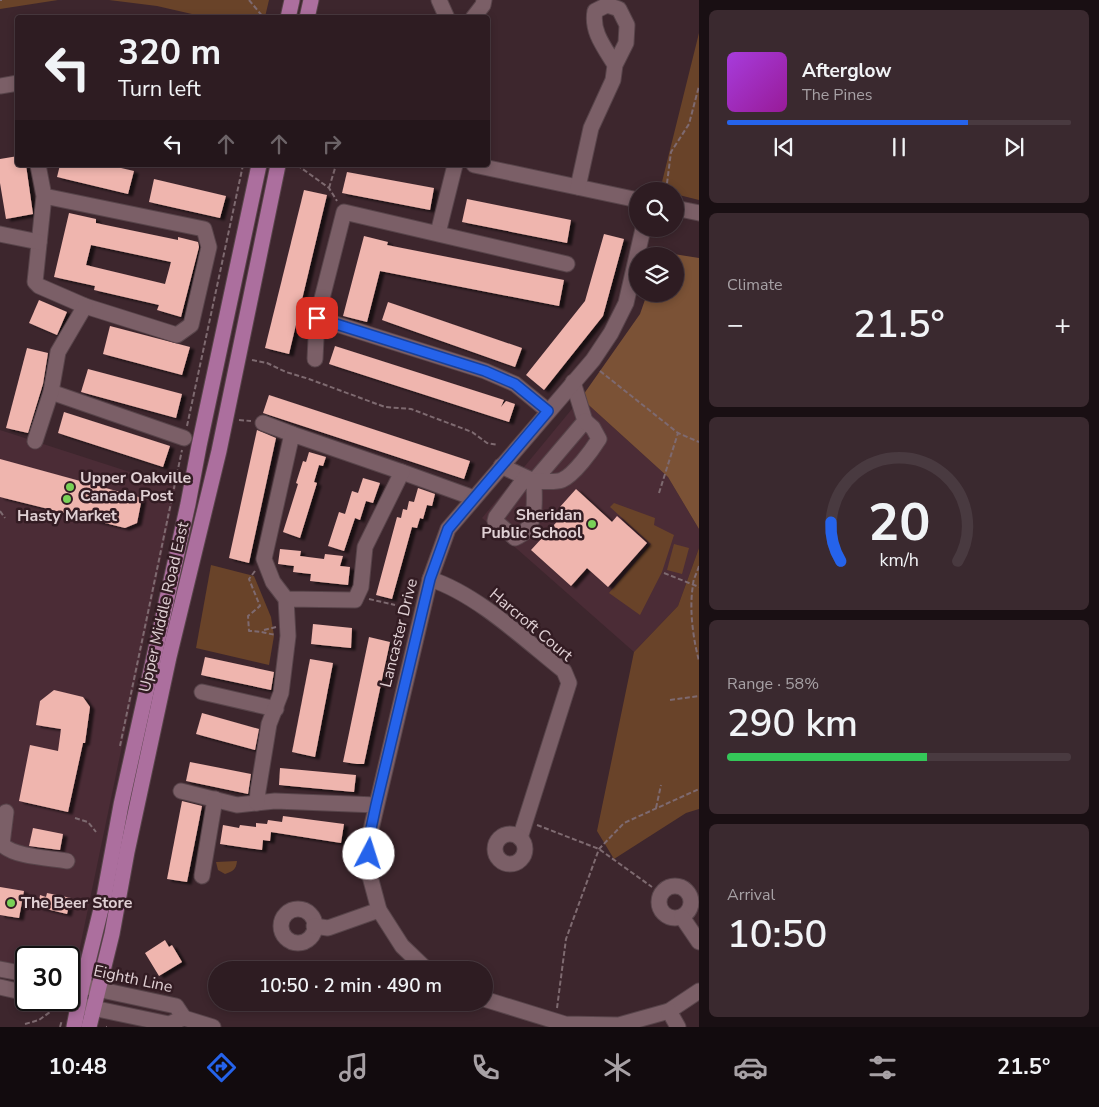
<!DOCTYPE html>
<html lang="en">
<head>
<meta charset="utf-8">
<style>
	:root { --surface:#2e1c22; --page:#3a292f; --text:#f1f3f6; --muted:#a7a1a5; --line:#493a40; --accent:#2563eb }
	body { margin:0; font-family:"Nunito Sans",sans-serif; background:var(--page); color:var(--text); height:100vh; display:flex; flex-direction:column; font-size:19px; white-space:nowrap }
	* { box-sizing:border-box; margin:0 }
	p { font-size:16px; color:var(--muted) }
	.icon { flex:none; width:28px; height:28px; fill:none; stroke:currentColor; stroke-width:2; stroke-linecap:round; stroke-linejoin:round }
	.map { position:relative; flex:1; overflow:hidden }
	.side { display:flex; flex-direction:column; gap:10px; padding:10px; background:#190f13; width:400px }
	.side>* { flex:none }
	.top-card { position:absolute; left:15px; top:15px; width:475px; height:152px; border-radius:5px; box-shadow:0 2px 8px #0003,0 0 0 1px var(--line); background:#2e1c22; color:var(--text); overflow:hidden }
	.controls { position:absolute; left:629px; top:182px; display:grid; gap:10px }
	.controls a { display:grid; place-items:center; width:55px; height:55px; border-radius:50%; background:var(--surface); box-shadow:0 2px 8px #0003,0 0 0 1px var(--line); font-size:25px }
	.speed { position:absolute; left:15px; top:946px; display:flex; gap:10px; font-size:25px; font-weight:700; text-align:center }
	.speed>* { display:grid; place-content:center; width:65px; height:65px; border-radius:50%; background:var(--surface); box-shadow:0 2px 8px #0003,0 0 0 1px var(--line); line-height:1 }
	.speed .limit { border:2px solid #111; border-radius:8px; background:#fff; color:#111 }
	.pin { position:absolute; display:grid; place-items:center; width:42px; height:42px; color:#fff; margin:-21px; border-radius:10px; box-shadow:0 2px 8px #0006 }
	.me { position:absolute; width:55px; margin:-28px; rotate:5deg; stroke-linejoin:round; filter:drop-shadow(0 0 4px #0008) }
	.turn { display:flex; align-items:center; gap:18px; height:105px; padding:0 20px; font-size:22px }
	.turn .icon { width:65px; height:65px; stroke-width:2.5 }
	.turn b { display:block; font-size:35px; line-height:42px }
	.lanes { display:flex; align-items:center; height:48px; padding:0 20px; background:#0003; justify-content:center; gap:25px; direction:ltr }
	.lanes .off { opacity:.35 }
	.big { font-size:38px; font-weight:600; line-height:1.1 }
	.side .tile { flex:1; display:flex; flex-direction:column; justify-content:center; gap:8px; min-width:0; padding:0 18px; border-radius:8px; background:var(--page) }
	.side .dial { align-items:center; gap:0 }
	.dial svg { height:130px; overflow:visible; fill:none; stroke:var(--line); stroke-width:7; stroke-linecap:round; text-anchor:middle }
	.dial text { fill:var(--text); stroke:none }
	.song { display:flex; align-items:center; gap:15px }
	.cover { width:60px; height:60px; border-radius:8px; background:linear-gradient(135deg,hsl(280 70% 55%),hsl(300 70% 35%)) }
	.played { height:5px; border-radius:2px; background:linear-gradient(90deg,var(--accent) 70%,var(--line) 70%) }
	.keys { display:flex; justify-content:space-around; direction:ltr }
	.heat { display:flex; justify-content:space-between; align-items:center; font-size:28px; direction:ltr }
	.charge { height:8px; border-radius:4px; background:linear-gradient(90deg,#34c759 58%,var(--line) 0) }
	.trip { position:absolute; left:208px; top:961px; width:285px; height:50px; border-radius:25px; background:var(--surface); box-shadow:0 2px 8px #0003,0 0 0 1px var(--line); font-weight:600; line-height:50px; text-align:center }
	.tabs { display:flex; height:80px; justify-content:space-around; align-items:center; background:#120b0e; color:var(--muted) }
	.tabs .icon { width:35px; height:35px }
	.tabs .selected { color:var(--accent) }
	.tabs b { font-size:22px; color:var(--text) }
	main { display:flex; flex:1; min-height:0 }
	.map>svg:first-child { display:block }
	.built { fill:#4b2c36 }
	.green { fill:#694329 }
	.forest { fill:#7b5236 }
	.building { fill:#efb5ae; fill-rule:evenodd; filter:url(#shadow) }
	.lines { fill:none; stroke-linecap:round; stroke-linejoin:round }
	.minor-casing { stroke:#58444a; stroke-width:17 }
	.major-casing { stroke:#58444a; stroke-width:17 }
	.path { stroke:#7e6a70; stroke-width:2; stroke-dasharray:5 2.5; stroke-linecap:butt }
	.minor { stroke:#7b5f67; stroke-width:15 }
	.major { stroke:#ac6f9e; stroke-width:15 }
	.route-casing { stroke:#184099; stroke-width:12 }
	.route { stroke:#2563eb; stroke-width:9 }
	.poi-dot { fill:#79d157; stroke:#331c23; stroke-width:2 }
	.labels { text-anchor:middle; dominant-baseline:central; stroke-width:5; stroke-linejoin:round; paint-order:stroke }
	.poi-label { font-size:16px; font-weight:bold; fill:#e0d0d4; stroke:#331c23; text-anchor:start }
	.street-label { font-size:16px; fill:#e0d0d4; stroke:#331c23 }
</style>
</head>
<body>
<main>
<div class="map">
<svg width="699" height="1027" viewBox="0 0 699 1027">
	<defs>
		<filter id="shadow"><feDropShadow dx="4.5" dy="2.5" stdDeviation="1" flood-color="#0009"/></filter>
	</defs>
	<rect width="100%" height="100%" fill="#3d262d"/>
	<g class="built">
		<path d="M581,398L668,477L699,529V548L678,606L634,652L482,518Z"/>
		<path d="M0,430L176,487L75,971L69,970V958H26V965L0,961Z"/>
	</g>
	<g class="green">
		<path d="M0,0H58L0,9Z"/>
		<path d="M109,0H269L265,17H205L157,6Z"/>
		<path d="M699,33V200L675,194V191L660,190Z"/>
		<path d="M614,503L655,518L654,525L674,535L662,572L640,615L609,593L651,544L610,507Z"/>
		<path d="M674,544L689,548L682,574L667,570Z"/>
		<path d="M699,548V809L686,813L614,859L597,831L634,652L678,606Z"/>
		<path d="M211,565L254,576L271,617L274,636L269,665L196,648Z"/>
		<path d="M237,861C236,870 233,871 225,874L218,870L216,862Z"/>
	</g>
	<path class="forest" d="M661,252L699,258V529L668,477L581,398L640,314L647,294H675V256H660Z"/>
	<g class="building">
		<path d="M18,156V165H26L33,214L6,219L0,183V159Z"/>
		<path d="M60,165H108L134,171L128,194L57,177Z"/>
		<path d="M347,172L434,188L430,210L342,193Z"/>
		<path d="M154,179L226,196L220,218L149,202Z"/>
		<path d="M304,190L327,195L289,354L265,348Z"/>
		<path d="M467,199L571,220L567,243L462,222Z"/>
		<path d="M69,213L96,219V223L178,240V237L198,242L199,247L181,317L157,310L159,305L94,290L95,286L54,277ZM91,245L171,262L165,284L86,265Z"/>
		<path d="M604,234L624,239L603,316L544,390L526,375L585,301Z"/>
		<path d="M364,236L388,242L387,245L564,280L559,306L380,271L367,322L343,316Z"/>
		<path d="M39,300L67,312L57,335L29,323Z"/>
		<path d="M388,302L522,348L515,367L382,320Z"/>
		<path d="M110,326L190,347L182,375L103,354Z"/>
		<path d="M335,346L504,400L501,407L506,401L515,404L509,422L329,364Z"/>
		<path d="M27,348L48,353L43,384L28,433L6,428Z"/>
		<path d="M88,369L182,394L176,418L81,392Z"/>
		<path d="M269,395L470,461L464,479L263,413Z"/>
		<path d="M64,412L170,446L163,467L58,433Z"/>
		<path d="M257,430L276,438L249,563L229,558Z"/>
		<path d="M309,452L326,457L323,466L319,465L314,482L317,483L300,538L283,532L298,484L296,483L303,461L306,462Z"/>
		<path d="M0,459L142,498L137,523L125,528L0,497Z"/>
		<path d="M363,478L380,483L373,503L366,501L360,520L355,518L344,551L328,546L339,512L345,514L352,491L358,493Z"/>
		<path d="M418,488L435,494L432,506L427,505L423,519L420,518L417,528L412,527L392,599L376,595L397,517L401,518L403,509L407,510L409,501L414,502Z"/>
		<path d="M576,489L612,522L617,516L647,543L608,587L587,568L571,586L531,550L564,514L559,508Z"/>
		<path d="M280,549L301,551L300,556L324,559L325,554L343,556L340,566L350,567L348,585L310,581L311,574L293,572L294,566L278,564Z"/>
		<path d="M313,624L352,628L351,648L311,644Z"/>
		<path d="M369,637L390,642L364,764H357L343,762Z"/>
		<path d="M205,657L274,672L271,690L201,675Z"/>
		<path d="M310,659L333,663L315,757L292,752Z"/>
		<path d="M54,690L83,697L90,707L85,743H83L68,812L19,801L30,745L58,751L61,729L36,725L40,701Z"/>
		<path d="M202,713L259,729L255,750L196,734Z"/>
		<path d="M190,762L251,774L248,794L186,781Z"/>
		<path d="M280,768L356,775L354,792L279,785Z"/>
		<path d="M182,801L202,806L187,882L167,879Z"/>
		<path d="M283,816L344,824L341,843L271,832L270,841L263,840L262,850L220,844L223,825L239,828L240,825L256,827V823L267,824L268,820L282,822Z"/>
		<path d="M33,828L63,834L60,850L29,846Z"/>
		<path d="M0,887L24,891L19,918L0,915Z"/>
		<path d="M47,893L71,898L67,914L38,907L40,895L46,897Z"/>
		<path d="M165,940L169,947L172,945L182,962L159,976L145,953Z"/>
	</g>
	<g class="lines">
		<g class="minor-casing">
			<g id="minor">
				<path d="M439,0L447,18"/>
				<path d="M473,18L483,5L484,0"/>
				<path d="M0,86L18,83"/>
				<path d="M38,165L44,196L35,282L39,286L85,306L177,335L191,325L209,247L204,229L44,196"/>
				<path d="M474,165L638,200"/>
				<path d="M578,187L591,128L613,80L615,65L626,43L627,25L619,9L607,5L595,11C591,32 605,48 615,65"/>
				<path d="M675,208L699,213"/>
				<path d="M438,233L455,165"/>
				<path d="M0,234L39,242"/>
				<path d="M315,359L317,318"/>
				<path d="M51,392L184,438"/>
				<path d="M548,411L515,384L485,371L317,318L344,212L567,264"/>
				<path d="M263,423L292,434"/>
				<path d="M35,441L51,392L58,352L85,306"/>
				<path d="M501,466L534,481L585,421L573,382"/>
				<path d="M402,472L474,498"/>
				<path d="M525,478L496,517L495,521L515,538C539,528 534,502 534,481C543,481 554,483 562,480C574,475 592,450 599,439L593,428L585,421"/>
				<path d="M430,579C477,594 525,640 564,671L569,683L520,838"/>
				<path d="M202,692L276,709"/>
				<path d="M181,791L237,805L275,801L376,805"/>
				<path d="M257,803L258,791L269,724L281,693L288,636L286,599L273,582L264,559L292,434L402,472L365,547L361,587L355,600L286,599"/>
				<path d="M6,812L2,844C13,857 50,858 67,861"/>
				<circle cx="510" cy="849" r="15"/>
				<path d="M202,876L215,799"/>
				<circle cx="675" cy="902" r="16"/>
				<circle cx="298" cy="926" r="17"/>
				<path d="M682,917L699,942"/>
				<path d="M314,926L328,928L379,910"/>
				<path d="M0,969L26,974"/>
				<path d="M427,970L402,946L379,910L368,869L369,838L430,579L448,529L593,360L611,333L626,303L643,229"/>
				<path d="M69,983L176,1006L184,1018"/>
				<path d="M0,987L26,993"/>
				<path d="M484,999L565,1024L619,1025L669,1011L699,991"/>
				<path d="M55,1000L169,1024L184,1018L213,1027"/>
				<path d="M669,1011L678,1027"/>
			</g>
		</g>
		<g class="major-casing">
			<g id="major">
				<path d="M288,18L292,0"/>
				<path d="M307,18L311,0"/>
				<path d="M74,1027L82,986L104,897L121,805L188,504L199,446L259,165"/>
				<path d="M89,1027L112,934L127,852L169,657L219,451L278,165"/>
			</g>
		</g>
		<g class="path">
			<path d="M0,0H2"/>
			<path d="M249,0L264,18"/>
			<path d="M297,165L329,188L337,201"/>
			<path d="M329,188L336,165"/>
			<path d="M666,191L671,152L689,124L699,86"/>
			<path d="M252,360L267,363L286,372L309,379L385,407L411,409L472,432L487,443L498,445"/>
			<path d="M600,371L678,433L699,442"/>
			<path d="M239,420L251,421"/>
			<path d="M187,426L243,165"/>
			<path d="M659,493L678,433"/>
			<path d="M0,511L5,518"/>
			<path d="M699,566C697,573 693,579 693,585C689,609 693,638 699,661"/>
			<path d="M255,571L249,579L260,606L248,616L249,631C261,631 264,633 276,635"/>
			<path d="M664,573L699,587"/>
			<path d="M369,599L395,605"/>
			<path d="M264,630L276,627"/>
			<path d="M670,700L699,696"/>
			<path d="M120,746L182,450"/>
			<path d="M656,808L661,785"/>
			<path d="M75,818L88,822L96,832"/>
			<path d="M537,825L599,849L652,887"/>
			<path d="M557,1008L566,939L599,849L624,823L699,789"/>
			<path d="M25,1024L39,1020L50,1012"/>
			<path d="M60,1027L62,1020"/>
			<path d="M106,1027H107"/>
		</g>
		<use href="#minor" class="minor"/>
		<use href="#major" class="major"/>
	</g>
	<g class="lines">
		<g class="route-casing">
			<path id="route" d="M317,318L485,371L515,384L548,411L448,529L430,579L376,805L369,838V854"/>
		</g>
		<use href="#route" class="route"/>
	</g>
	<g class="poi-dot">
		<circle cx="70" cy="487" r="5"/>
		<circle cx="67" cy="499" r="5"/>
		<circle cx="592" cy="524" r="5"/>
		<circle cx="11" cy="903" r="5"/>
	</g>
	<g class="labels">
		<g class="poi-label">
			<text x="80" y="478">Upper Oakville<tspan x="80" dy="18">Canada Post</tspan></text>
			<text x="582" y="515" text-anchor="end">Sheridan<tspan x="582" dy="18">Public School</tspan></text>
			<text x="67" y="516" text-anchor="middle">Hasty Market</text>
			<text x="21" y="903">The Beer Store</text>
		</g>
		<g class="street-label">
			<text transform="translate(164 607) rotate(-77)">Upper Middle Road East</text>
			<text transform="translate(531 625) rotate(40)">Harcroft Court</text>
			<text transform="translate(399 633) rotate(-76)">Lancaster Drive</text>
			<text transform="translate(133 979) rotate(12)">Eighth Line</text>
		</g>
	</g>
</svg>
<div class="controls">
<a><svg class="icon" aria-label="search" viewBox="0 0 24 24"><circle cx="10" cy="10" r="6"/><path d="M15 15l6 6"/></svg></a>
<a><svg class="icon" aria-label="layers" viewBox="0 0 24 24"><path d="M12 4l9 5-9 5-9-5zM3 14l9 5 9-5"/></svg></a>
</div>
<div class="speed"><div class="limit">30</div></div>
<div class="pin" style="left:317px;top:318px;background:#d93025"><svg class="icon" aria-label="arrive" viewBox="0 0 24 24"><path d="M6 21V4h12l-3 4 3 4H6"/></svg></div>
<svg class="me" style="left:369px;top:854px" viewBox="-20 -20 40 40"><circle r="19" fill="#fff"/><path d="M0-13L10 11 0 6-10 11z" fill="#2563eb"/></svg>
<div class="trip">10:50 · 2 min · 490 m</div>
<div class="top-card">
<div class="turn"><svg class="icon" aria-label="left" viewBox="0 0 24 24"><path d="M17 20v-9H6M10 6l-5 5 5 5"/></svg><div><b>320 m</b>Turn left</div></div>
<div class="lanes"><svg class="icon" aria-label="left" viewBox="0 0 24 24"><path d="M17 20v-9H6M10 6l-5 5 5 5"/></svg><svg class="icon off" aria-label="ahead" viewBox="0 0 24 24"><path d="M12 20V5M6 11l6-6 6 6"/></svg><svg class="icon off" aria-label="ahead" viewBox="0 0 24 24"><path d="M12 20V5M6 11l6-6 6 6"/></svg><svg class="icon off" aria-label="right" viewBox="0 0 24 24"><path d="M7 20v-9h11M14 6l5 5-5 5"/></svg></div>
</div>
</div>
<section class="side">
<div class="tile">
<div class="song"><i class="cover"></i><div><b>Afterglow</b><p>The Pines</p></div></div>
<div class="played"></div>
<div class="keys"><svg class="icon" aria-label="previous" viewBox="0 0 24 24"><path d="M18 5L8 12l10 7zM5 5v14"/></svg><svg class="icon" aria-label="pause" viewBox="0 0 24 24"><path d="M8 5v14M16 5v14"/></svg><svg class="icon" aria-label="next" viewBox="0 0 24 24"><path d="M6 5l10 7-10 7zM19 5v14"/></svg></div>
</div>
<div class="tile"><p>Climate</p>
<div class="heat"><a>−</a><b class="big">21.5°</b><a>+</a></div>
</div>
<div class="tile dial"><svg viewBox="0 0 100 80">
<path d="M14 69A42 42 0 1 1 86 69"/>
<path d="M14 69A42 42 0 0 1 8 45" stroke="#2563eb"/>
<text x="50" y="56" font-size="32" font-weight="700">20</text>
<text x="50" y="72" font-size="11">km/h</text>
</svg></div>
<div class="tile"><p>Range · 58%</p><b class="big">290 km</b><div class="charge"></div></div>
<div class="tile"><p>Arrival</p><b class="big">10:50</b></div>
</section>
</main>
<nav class="tabs">
<b>10:48</b>
<svg class="icon selected" aria-label="directions" viewBox="0 0 24 24"><path d="M12 3l9 9-9 9-9-9zM9 14v-3h6M13 9l2 2-2 2"/></svg>
<svg class="icon" aria-label="music" viewBox="0 0 24 24"><path d="M9 18V5l10-2v13"/><circle cx="6" cy="18" r="3"/><circle cx="16" cy="16" r="3"/></svg>
<svg class="icon" aria-label="phone" viewBox="0 0 24 24"><path d="M5 4h4l2 5-3 2q2 4 5 5l2-3 5 2v4C11 20 4 13 5 4z"/></svg>
<svg class="icon" aria-label="climate" viewBox="0 0 24 24"><path d="M12 3v18M4 7l16 10M4 17L20 7"/></svg>
<svg class="icon" aria-label="car" viewBox="0 0 24 24"><path d="M5 17H2v-5l4-1 3-4h7l3 4 3 1v5h-3M9 17h6M6 11h13"/><circle cx="7" cy="17" r="2"/><circle cx="17" cy="17" r="2"/></svg>
<svg class="icon" aria-label="filters" viewBox="0 0 24 24"><path d="M4 7h16M4 17h16"/><circle cx="9" cy="7" r="2"/><circle cx="15" cy="17" r="2"/></svg>
<b>21.5°</b>
</nav>
</body>
</html>
